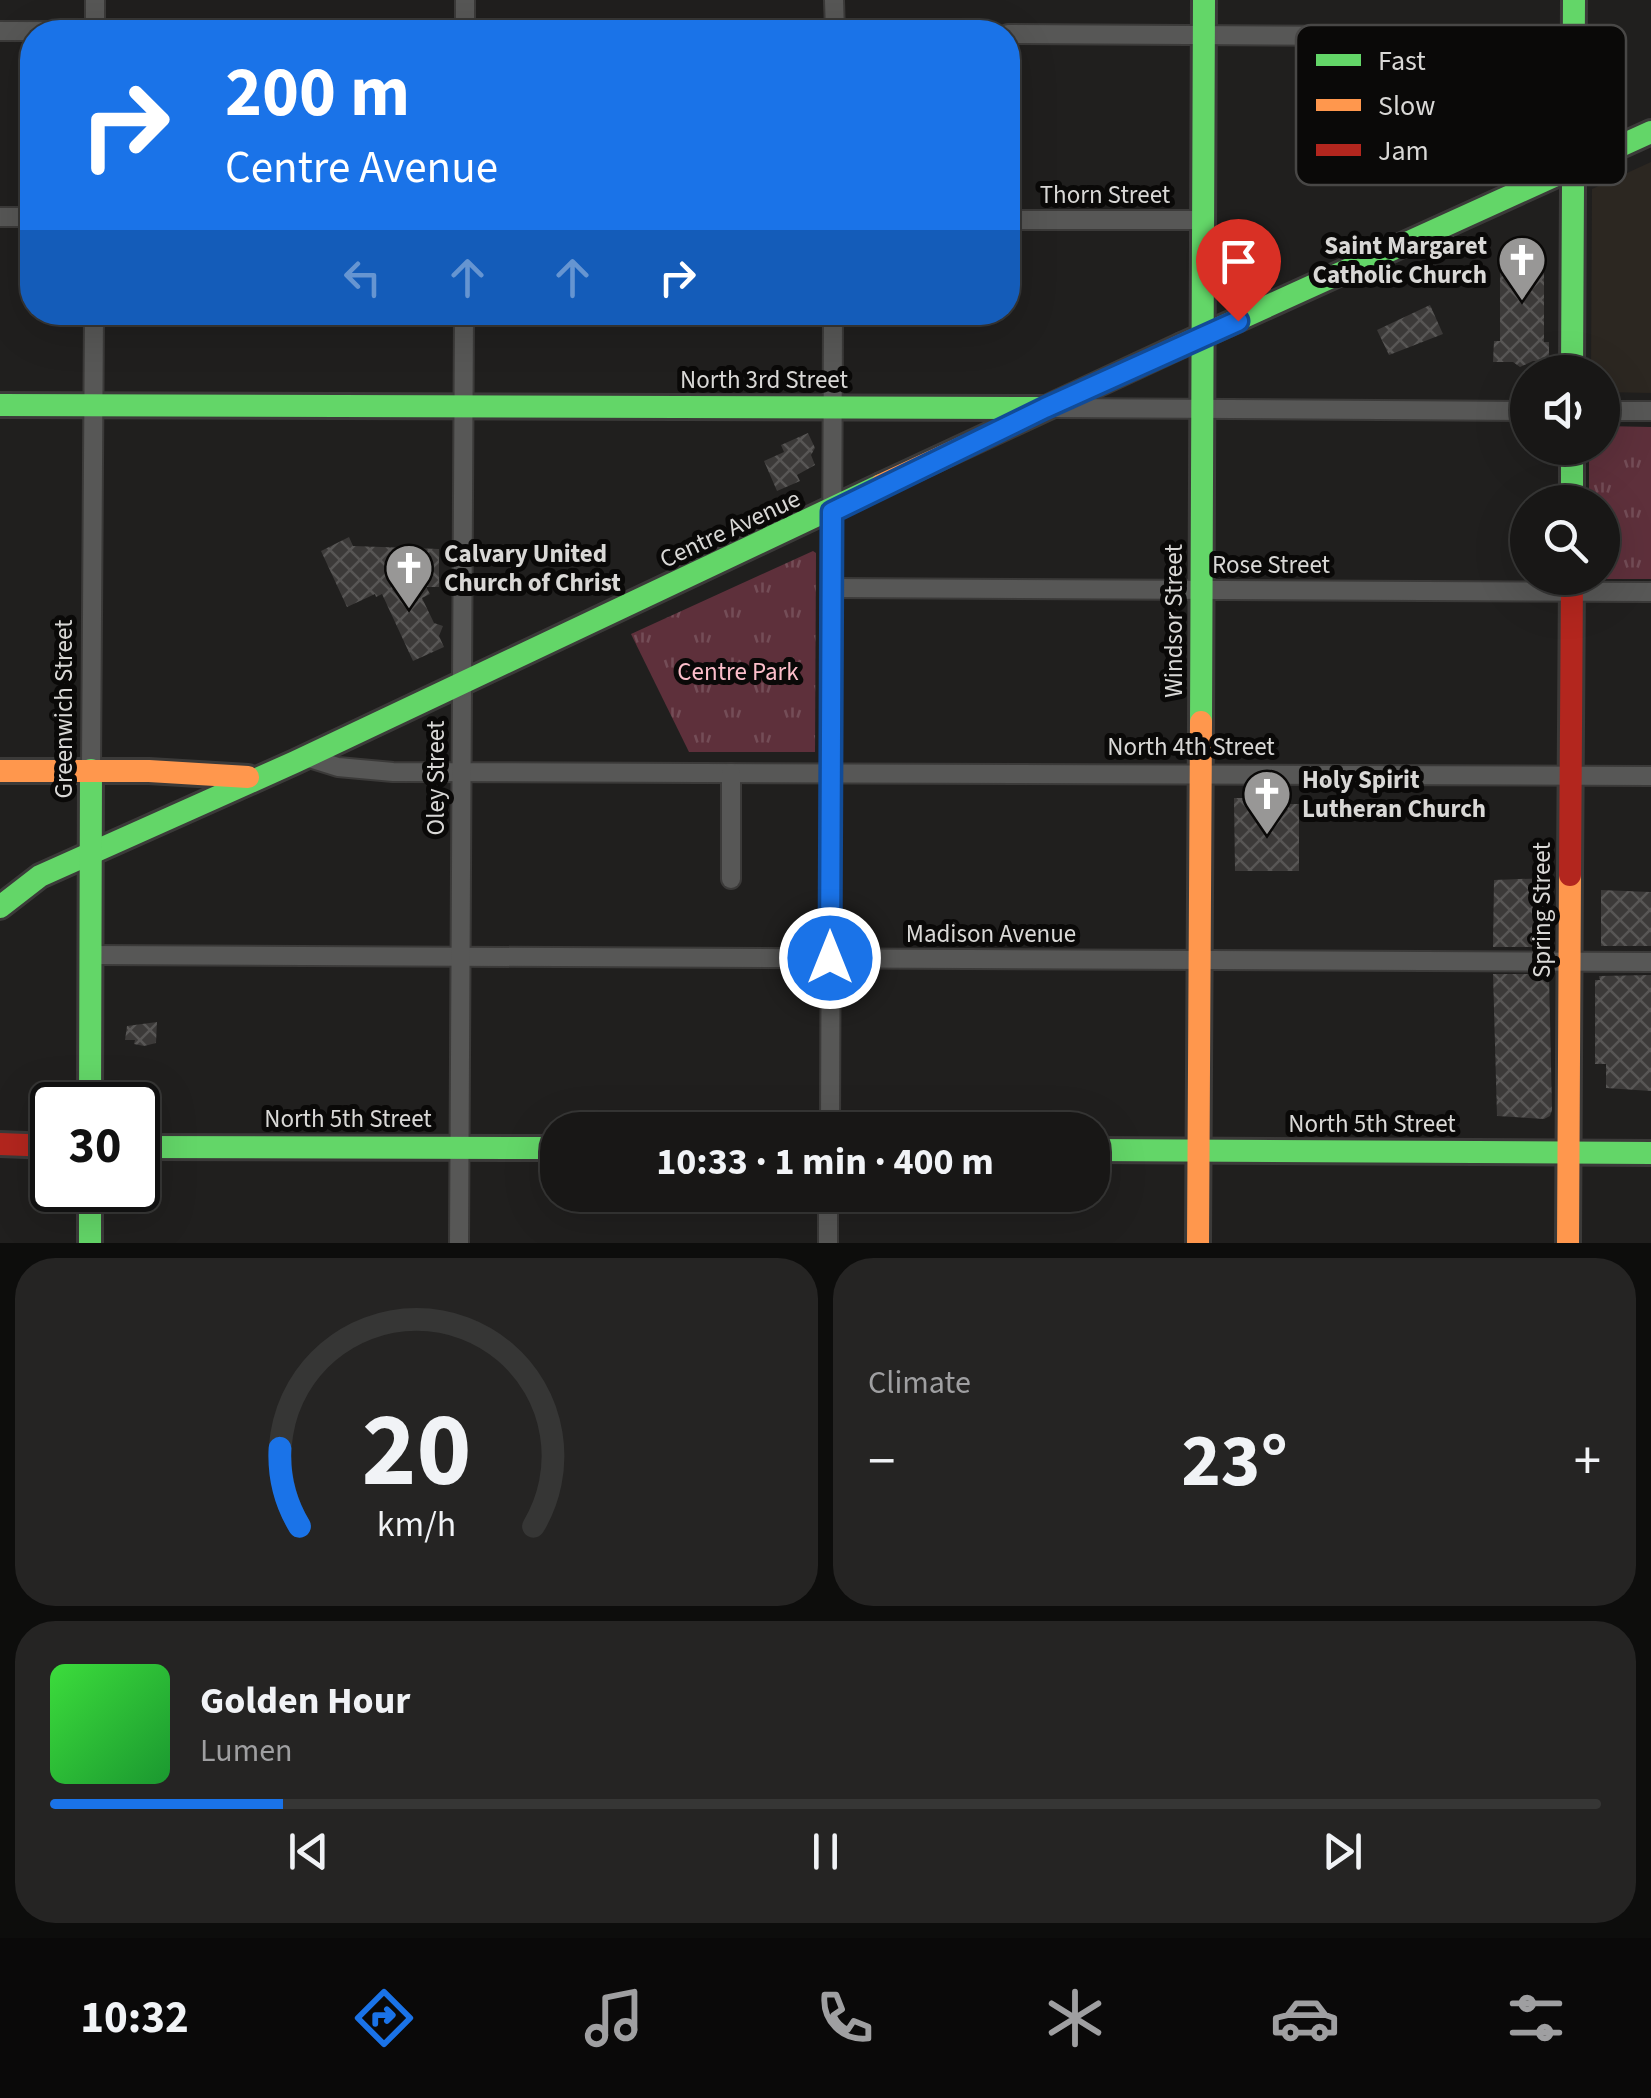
<!DOCTYPE html>
<html lang="en">
<head>
<meta charset="utf-8">
<style>
	:root { --surface:#181716; --page:#252423; --text:#f1f3f6; --muted:#9f9fa1; --line:#363635; --accent:#1a73e8 }
	body { margin:0; font-family:"Source Sans 3",sans-serif; background:var(--page); color:var(--text); height:100vh; display:flex; flex-direction:column; font-size:38px; white-space:nowrap }
	* { box-sizing:border-box; margin:0 }
	p { font-size:32px; color:var(--muted) }
	.icon { flex:none; width:55px; height:55px; fill:none; stroke:currentColor; stroke-width:2; stroke-linecap:round; stroke-linejoin:round }
	.map { position:relative; height:1243px; overflow:hidden }
	.side { display:flex; flex-direction:column; gap:15px; padding:15px; background:#0d0d0c; flex:1 }
	.side>* { flex:none }
	.hud { position:absolute; left:20px; top:20px; width:1000px; height:305px; border-radius:40px; box-shadow:0 10px 40px #0002,0 0 0 2px var(--line); background:#1a73e8; color:#fff; overflow:hidden }
	.controls { position:absolute; left:1510px; top:355px; display:grid; gap:20px }
	.controls a { display:grid; place-items:center; width:110px; height:110px; border-radius:50%; background:var(--surface); box-shadow:0 10px 40px #0002,0 0 0 2px var(--line); font-size:50px }
	.speed { position:absolute; left:30px; top:1082px; display:flex; gap:20px; font-size:50px; font-weight:700; text-align:center }
	.speed>* { display:grid; place-content:center; width:130px; height:130px; border-radius:50%; background:var(--surface); box-shadow:0 10px 40px #0002,0 0 0 2px var(--line); line-height:1 }
	.speed .limit { border:5px solid #111; border-radius:15px; background:#fff; color:#111 }
	.pin { position:absolute; display:grid; place-items:center; width:85px; height:85px; color:#fff; margin:-102px -42px; border-radius:50% 50% 50% 0; rotate:-45deg; box-shadow:0 0 10px #0007 }
	.pin .icon { rotate:45deg }
	.me { position:absolute; width:110px; margin:-55px; rotate:0deg; stroke-linejoin:round; filter:drop-shadow(0 0 8px #0008) }
	.turn { display:flex; align-items:center; gap:35px; height:210px; padding:0 40px; font-size:45px }
	.turn .icon { width:130px; height:130px; stroke-width:2.5 }
	.turn b { display:block; font-size:70px; line-height:85px }
	.lanes { display:flex; align-items:center; height:95px; padding:0 40px; background:#0003; justify-content:center; gap:50px; direction:ltr }
	.lanes .off { opacity:.35 }
	.big { font-size:75px; font-weight:700; line-height:1.1 }
	.side .tile { flex:1; display:flex; flex-direction:column; justify-content:center; gap:15px; min-width:0; padding:0 35px; border-radius:40px; background:var(--page) }
	.side .dial { align-items:center; gap:0 }
	.dial svg { height:260px; overflow:visible; fill:none; stroke:var(--line); stroke-width:7; stroke-linecap:round; text-anchor:middle }
	.dial text { fill:var(--text); stroke:none }
	.song { display:flex; align-items:center; gap:30px }
	.cover { width:120px; height:120px; border-radius:15px; background:linear-gradient(135deg,hsl(120 70% 55%),hsl(130 70% 35%)) }
	.played { height:10px; border-radius:5px; background:linear-gradient(90deg,var(--accent) 15%,var(--line) 15%) }
	.keys { display:flex; justify-content:space-around; direction:ltr }
	.heat { display:flex; justify-content:space-between; align-items:center; font-size:55px; direction:ltr }
	.side .tiles { flex:1; display:grid; gap:15px; grid-template-columns:1fr 1fr }
	.tile:last-child { grid-column:span 2 }
	.trip { position:absolute; left:540px; top:1112px; width:570px; height:100px; border-radius:40px; background:var(--surface); box-shadow:0 10px 40px #0002,0 0 0 2px var(--line); font-weight:700; line-height:100px; text-align:center }
	.menu { display:flex; height:160px; justify-content:space-around; align-items:center; background:#0a0909; color:var(--muted) }
	.menu .icon { width:70px; height:70px }
	.menu .on { color:var(--accent) }
	.menu b { font-size:45px; color:var(--text) }
	.map>svg:first-child { display:block }
	.built { fill:#2c2721 }
	.park { fill:url(#park-tufts) }
	.building { fill:url(#building-cross-hatch) }
	.lines { fill:none; stroke-linecap:round; stroke-linejoin:round }
	.street-casing { stroke:#3b3a39; stroke-width:22 }
	.fast-casing { stroke:#3b3a39; stroke-width:28 }
	.slow-casing { stroke:#3b3a39; stroke-width:28 }
	.jam-casing { stroke:#3b3a39; stroke-width:28 }
	.street { stroke:#575756; stroke-width:18 }
	.fast { stroke:#63d668; stroke-width:22 }
	.slow { stroke:#ff974d; stroke-width:22 }
	.jam { stroke:#b3261e; stroke-width:22 }
	.route-casing { stroke:#114b97; stroke-width:25 }
	.route { stroke:#1a73e8; stroke-width:18 }
	.labels { text-anchor:middle; dominant-baseline:central; stroke-width:10; stroke-linejoin:round; paint-order:stroke }
	.street-label { font-size:25px; fill:#d9d8d6; stroke:#0a0908 }
	.poi-label { font-size:25px; font-weight:bold; fill:#d9d8d6; stroke:#0a0908; text-anchor:start }
	.park-label { font-size:25px; fill:#fcbeca; stroke:#0a0908 }
	.key { fill:#0a0908; stroke:#484746; stroke-width:2.5 }
	.key-label { font-size:28px; fill:#d9d8d6 }
</style>
</head>
<body>
<div class="map">
<svg width="1651" height="1243" viewBox="0 0 1651 1243">
	<defs>
		<pattern id="park-tufts" width="24" height="20" patternUnits="userSpaceOnUse" patternTransform="scale(2.5)"><rect width="24" height="20" fill="#5e303b"/><path d="M3 7l-1-3M5 7V3M7 7l1-3M15 17l-1-3M17 17v-4M19 17l1-3" fill="none" stroke="#744d57"/></pattern>
		<pattern id="building-cross-hatch" width="8" height="8" patternUnits="userSpaceOnUse" patternTransform="scale(2.5)"><rect width="8" height="8" fill="#3c3a39"/><path d="M0 0l8 8M0 8l8-8" fill="none" stroke="#585655"/></pattern>
	</defs>
	<rect width="100%" height="100%" fill="#201f1e"/>
	<path class="built" d="M1651,162V393L1603,392L1602,372H1591L1592,189Z"/>
	<g class="park">
		<path d="M1603,426L1651,427V579H1590L1602,578V502H1589V448H1602Z"/>
		<path d="M813,551L816,553L815,752H689L631,634Z"/>
	</g>
	<g class="building">
		<path d="M1523,251L1541,254L1540,265H1544V342H1549V361H1533L1520,367L1513,362H1493L1494,341H1500V264H1504L1503,254Z"/>
		<path d="M1430,305L1443,334L1389,355L1377,330Z"/>
		<path d="M808,433L815,448L811,455L815,465L797,475L800,481L777,491L764,461L784,452L781,445Z"/>
		<path d="M349,537L353,546L439,549V587H426L430,594L422,598L434,623L443,626L439,636L444,647L413,661L382,594L376,597L375,594L347,607L321,551Z"/>
		<path d="M1234,798H1246V804H1299V871H1235Z"/>
		<path d="M1549,878V947H1493L1494,880Z"/>
		<path d="M1601,890L1651,892V946H1601Z"/>
		<path d="M1493,974H1549L1552,1110L1550,1116L1544,1119L1497,1116Z"/>
		<path d="M1651,975V1091L1606,1088V1064H1595V980H1600L1599,976Z"/>
		<path d="M157,1022L156,1043L144,1046L134,1044L135,1040H125L127,1026Z"/>
	</g>
	<g class="lines">
		<g class="street-casing">
			<g id="street">
				<path d="M834,0L835,32"/>
				<path d="M0,31L529,32"/>
				<path d="M95,32V0"/>
				<path d="M465,32V0"/>
				<path d="M551,32H741"/>
				<path d="M1008,34L1574,37"/>
				<path d="M0,217H32"/>
				<path d="M1008,220H1203"/>
				<path d="M1056,408L1528,411"/>
				<path d="M1602,411H1651"/>
				<path d="M832,588L1651,592"/>
				<path d="M306,757L338,767L393,772L1651,776"/>
				<path d="M91,770L94,312"/>
				<path d="M731,879V773"/>
				<path d="M91,955L1651,962"/>
				<path d="M830,1130L833,312"/>
				<path d="M459,1243L464,312"/>
				<path d="M828,1243V1195"/>
			</g>
		</g>
		<g class="fast-casing">
			<g id="fast">
				<path d="M1182,345L1651,132"/>
				<path d="M1572,372L1574,0"/>
				<path d="M0,405L1045,408"/>
				<path d="M1572,448V502"/>
				<path d="M1201,722L1204,0"/>
				<path d="M0,907L40,876L295,762L881,485"/>
				<path d="M90,1105L91,770"/>
				<path d="M138,1147L558,1148"/>
				<path d="M1092,1150L1651,1153"/>
				<path d="M90,1190V1243"/>
			</g>
		</g>
		<g class="slow-casing">
			<g id="slow">
				<path d="M881,485L1182,345"/>
				<path d="M0,771H149L248,777"/>
				<path d="M1198,1243L1201,722"/>
				<path d="M1568,1243L1570,875"/>
			</g>
		</g>
		<g class="jam-casing">
			<g id="jam">
				<path d="M1570,875L1572,578"/>
				<path d="M0,1144L52,1146"/>
			</g>
		</g>
		<use href="#street" class="street"/>
		<use href="#fast" class="fast"/>
		<use href="#slow" class="slow"/>
		<use href="#jam" class="jam"/>
	</g>
	<g class="lines">
		<g class="route-casing">
			<path id="route" d="M830,958L832,512L1045,408L1238,321"/>
		</g>
		<use href="#route" class="route"/>
	</g>
	<defs>
		<g id="church-pin" transform="scale(2.5)"><path d="M0 17L-7.5 6A9.5 9.5 0 1 1 7.5 6Z" fill="#989796" stroke="#0a0908"/><path d="M-1.2-6h2.4v3.5h3.3v2.4h-3.3V6h-2.4V-.1h-3.3v-2.4h3.3Z" fill="#fff"/></g>
	</defs>
	<g fill-rule="evenodd">
		<use href="#church-pin" x="1522" y="260"/>
		<use href="#church-pin" x="409" y="568"/>
		<use href="#church-pin" x="1267" y="794"/>
	</g>
	<g class="labels">
		<g class="street-label">
			<text x="1105" y="195">Thorn Street</text>
			<text x="764" y="380">North 3rd Street</text>
			<text transform="translate(730 529) rotate(-25)">Centre Avenue</text>
			<text x="1271" y="565">Rose Street</text>
			<text transform="translate(1174 621) rotate(-90)">Windsor Street</text>
			<text transform="translate(64 709) rotate(-90)">Greenwich Street</text>
			<text x="1191" y="747">North 4th Street</text>
			<text transform="translate(436 778) rotate(-90)">Oley Street</text>
			<text transform="translate(1542 910) rotate(-90)">Spring Street</text>
			<text x="991" y="934">Madison Avenue</text>
			<text x="348" y="1119">North 5th Street</text>
			<text x="1372" y="1124">North 5th Street</text>
		</g>
		<g class="poi-label">
			<text x="1487" y="246" text-anchor="end">Saint Margaret<tspan x="1487" dy="29">Catholic Church</tspan></text>
			<text x="444" y="554">Calvary United<tspan x="444" dy="29">Church of Christ</tspan></text>
			<text x="1302" y="780">Holy Spirit<tspan x="1302" dy="29">Lutheran Church</tspan></text>
		</g>
		<g class="park-label">
			<text x="738" y="672">Centre Park</text>
		</g>
	</g>
	<rect x="1296" y="25" width="330" height="160" rx="15" class="key"/>
	<rect x="1316" y="54" width="45" height="12" fill="#63d668"/>
	<rect x="1316" y="99" width="45" height="12" fill="#ff974d"/>
	<rect x="1316" y="144" width="45" height="12" fill="#b3261e"/>
	<g class="key-label">
		<text x="1378" y="70">Fast</text>
		<text x="1378" y="115">Slow</text>
		<text x="1378" y="160">Jam</text>
	</g>
</svg>
<div class="controls">
<a><svg class="icon" aria-label="sound" viewBox="0 0 24 24"><path d="M4 9h4l5-4v14l-5-4H4zM17 9q2 3 0 6"/></svg></a>
<a><svg class="icon" aria-label="search" viewBox="0 0 24 24"><circle cx="10" cy="10" r="6"/><path d="M15 15l6 6"/></svg></a>
</div>
<div class="speed"><div class="limit">30</div></div>
<div class="pin" style="left:1238px;top:321px;background:#d93025"><svg class="icon" aria-label="arrive" viewBox="0 0 24 24"><path d="M6 21V4h12l-3 4 3 4H6"/></svg></div>
<svg class="me" style="left:830px;top:958px" viewBox="-20 -20 40 40"><circle r="17" fill="#1a73e8" stroke="#fff" stroke-width="3"/><path d="M0-11L8 9 0 5-8 9z" fill="#fff"/></svg>
<div class="trip">10:33 · 1 min · 400 m</div>
<div class="hud">
<div class="turn"><svg class="icon" aria-label="right" viewBox="0 0 24 24"><path d="M7 20v-9h11M14 6l5 5-5 5"/></svg><div><b>200 m</b>Centre Avenue</div></div>
<div class="lanes"><svg class="icon off" aria-label="left" viewBox="0 0 24 24"><path d="M17 20v-9H6M10 6l-5 5 5 5"/></svg><svg class="icon off" aria-label="ahead" viewBox="0 0 24 24"><path d="M12 20V5M6 11l6-6 6 6"/></svg><svg class="icon off" aria-label="ahead" viewBox="0 0 24 24"><path d="M12 20V5M6 11l6-6 6 6"/></svg><svg class="icon" aria-label="right" viewBox="0 0 24 24"><path d="M7 20v-9h11M14 6l5 5-5 5"/></svg></div>
</div>
</div>
<section class="side">
<div class="tiles">
<div class="tile dial"><svg viewBox="0 0 100 80">
<path d="M14 69A42 42 0 1 1 86 69"/>
<path d="M14 69A42 42 0 0 1 8 45" stroke="#1a73e8"/>
<text x="50" y="56" font-size="32" font-weight="700">20</text>
<text x="50" y="72" font-size="11">km/h</text>
</svg></div>
<div class="tile"><p>Climate</p>
<div class="heat"><a>−</a><b class="big">23°</b><a>+</a></div>
</div>
<div class="tile">
<div class="song"><i class="cover"></i><div><b>Golden Hour</b><p>Lumen</p></div></div>
<div class="played"></div>
<div class="keys"><svg class="icon" aria-label="previous" viewBox="0 0 24 24"><path d="M18 5L8 12l10 7zM5 5v14"/></svg><svg class="icon" aria-label="pause" viewBox="0 0 24 24"><path d="M8 5v14M16 5v14"/></svg><svg class="icon" aria-label="next" viewBox="0 0 24 24"><path d="M6 5l10 7-10 7zM19 5v14"/></svg></div>
</div>
</div>
</section>
<nav class="menu">
<b>10:32</b>
<svg class="icon on" aria-label="directions" viewBox="0 0 24 24"><path d="M12 3l9 9-9 9-9-9zM9 14v-3h6M13 9l2 2-2 2"/></svg>
<svg class="icon" aria-label="music" viewBox="0 0 24 24"><path d="M9 18V5l10-2v13"/><circle cx="6" cy="18" r="3"/><circle cx="16" cy="16" r="3"/></svg>
<svg class="icon" aria-label="phone" viewBox="0 0 24 24"><path d="M5 4h4l2 5-3 2q2 4 5 5l2-3 5 2v4C11 20 4 13 5 4z"/></svg>
<svg class="icon" aria-label="climate" viewBox="0 0 24 24"><path d="M12 3v18M4 7l16 10M4 17L20 7"/></svg>
<svg class="icon" aria-label="car" viewBox="0 0 24 24"><path d="M5 17H2v-5l4-1 3-4h7l3 4 3 1v5h-3M9 17h6M6 11h13"/><circle cx="7" cy="17" r="2"/><circle cx="17" cy="17" r="2"/></svg>
<svg class="icon" aria-label="filters" viewBox="0 0 24 24"><path d="M4 7h16M4 17h16"/><circle cx="9" cy="7" r="2"/><circle cx="15" cy="17" r="2"/></svg>
</nav>
</body>
</html>
